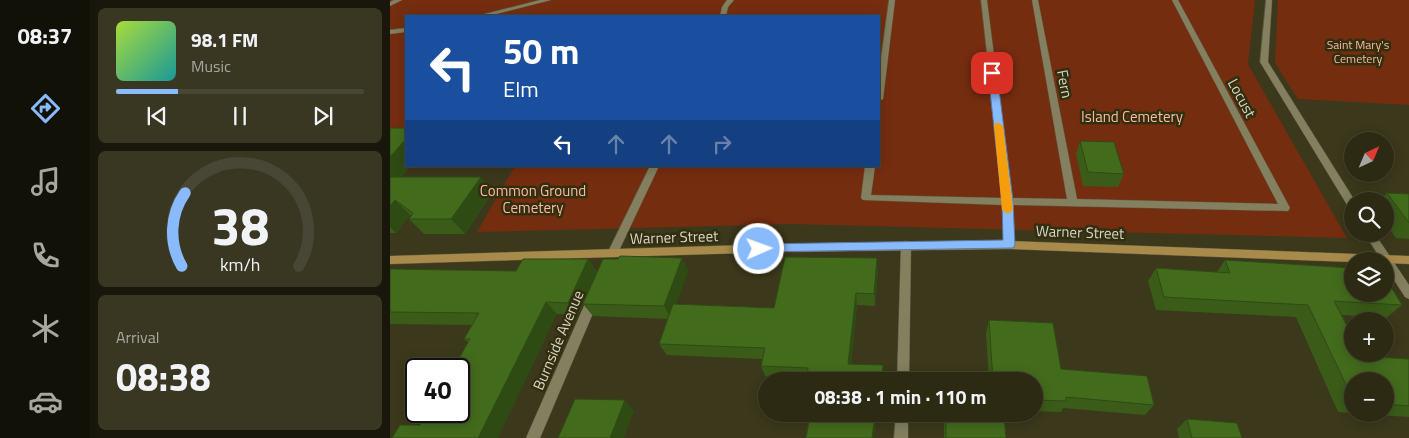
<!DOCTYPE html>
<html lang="en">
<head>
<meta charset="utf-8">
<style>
	:root { --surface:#2d2a14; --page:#393622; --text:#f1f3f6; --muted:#a7a7a0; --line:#484634; --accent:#89bafc }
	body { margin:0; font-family:"Titillium Web",sans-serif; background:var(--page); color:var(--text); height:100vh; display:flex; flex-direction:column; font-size:19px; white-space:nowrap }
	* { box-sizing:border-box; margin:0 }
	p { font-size:16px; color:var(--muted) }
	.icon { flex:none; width:28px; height:28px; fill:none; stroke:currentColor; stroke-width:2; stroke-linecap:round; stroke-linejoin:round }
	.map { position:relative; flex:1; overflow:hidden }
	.side { display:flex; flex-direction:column; gap:8px; padding:8px; background:#19170b; width:300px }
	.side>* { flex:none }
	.guide { position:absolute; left:15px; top:15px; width:475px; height:152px; border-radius:0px; box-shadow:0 2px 12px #0003,0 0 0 1px var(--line); background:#1a4fa0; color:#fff; overflow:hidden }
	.needle { width:32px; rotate:44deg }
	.fabs { position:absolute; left:954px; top:132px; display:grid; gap:10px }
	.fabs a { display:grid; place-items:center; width:50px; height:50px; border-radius:50%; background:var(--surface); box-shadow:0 2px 12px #0003,0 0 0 1px var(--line); font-size:25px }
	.speed { position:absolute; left:15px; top:358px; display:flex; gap:10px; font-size:25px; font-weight:700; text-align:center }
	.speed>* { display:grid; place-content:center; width:65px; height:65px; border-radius:50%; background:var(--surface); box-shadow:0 2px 12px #0003,0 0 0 1px var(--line); line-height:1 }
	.speed .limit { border:2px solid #111; border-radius:8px; background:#fff; color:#111 }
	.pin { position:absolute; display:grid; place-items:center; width:42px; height:42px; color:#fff; margin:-21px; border-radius:10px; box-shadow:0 2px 8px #0006 }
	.me { position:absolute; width:55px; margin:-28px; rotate:88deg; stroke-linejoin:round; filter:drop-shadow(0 0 4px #0008) }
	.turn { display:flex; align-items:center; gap:18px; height:105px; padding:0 15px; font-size:22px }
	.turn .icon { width:65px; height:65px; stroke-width:2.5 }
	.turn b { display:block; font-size:35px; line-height:42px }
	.lanes { display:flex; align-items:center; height:48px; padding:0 15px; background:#0003; justify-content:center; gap:25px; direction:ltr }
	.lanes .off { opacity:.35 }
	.big { font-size:38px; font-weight:700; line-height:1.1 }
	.side .card { flex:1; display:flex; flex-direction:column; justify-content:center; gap:8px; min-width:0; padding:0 18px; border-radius:8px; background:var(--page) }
	.side .dial { align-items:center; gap:0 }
	.dial svg { height:130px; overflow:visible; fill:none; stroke:var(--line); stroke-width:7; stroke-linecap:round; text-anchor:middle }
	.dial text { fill:var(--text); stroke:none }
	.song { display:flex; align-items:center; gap:15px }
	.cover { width:60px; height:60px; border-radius:8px; background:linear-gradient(135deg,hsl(80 70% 55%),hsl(180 70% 35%)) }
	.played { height:5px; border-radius:2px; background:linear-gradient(90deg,var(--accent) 25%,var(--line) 25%) }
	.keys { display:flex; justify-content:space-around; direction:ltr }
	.trip { position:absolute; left:368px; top:372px; width:285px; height:50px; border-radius:25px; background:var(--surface); box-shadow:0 2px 12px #0003,0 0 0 1px var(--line); font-weight:700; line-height:50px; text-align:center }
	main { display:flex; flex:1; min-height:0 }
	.tab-bar { display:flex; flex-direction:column; width:90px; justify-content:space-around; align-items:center; background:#121108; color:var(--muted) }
	.tab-bar .icon { width:35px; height:35px }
	.tab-bar .selected { color:var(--accent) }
	.tab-bar b { font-size:22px; color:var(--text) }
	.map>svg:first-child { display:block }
	.green { fill:#752d10 }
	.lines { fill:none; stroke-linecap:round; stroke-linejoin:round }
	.lane-casing { stroke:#59563c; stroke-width:1 }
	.street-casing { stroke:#59563c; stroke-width:1 }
	.secondary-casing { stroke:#59563c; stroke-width:1 }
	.lane { fill:#837f5f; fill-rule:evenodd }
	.street { fill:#837f5f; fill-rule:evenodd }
	.secondary { fill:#a88b4b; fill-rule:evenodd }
	.wall { fill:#3a5c18 }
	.shaded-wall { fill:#2f4b14 }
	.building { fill:#436b1c; stroke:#2f4b14 }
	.route { fill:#89bafc; stroke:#5979a4 }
	.slow { fill:#f59e0b }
	.labels { text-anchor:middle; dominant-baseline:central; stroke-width:5; stroke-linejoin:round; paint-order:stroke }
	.far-park-label { font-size:12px; fill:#fdb8a0; stroke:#322e10 }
	.street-label { font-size:15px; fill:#d8d6c5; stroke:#322e10 }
	.park-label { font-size:15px; fill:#fdb8a0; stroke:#322e10 }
</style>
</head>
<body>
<main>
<nav class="tab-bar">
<b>08:37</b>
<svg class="icon selected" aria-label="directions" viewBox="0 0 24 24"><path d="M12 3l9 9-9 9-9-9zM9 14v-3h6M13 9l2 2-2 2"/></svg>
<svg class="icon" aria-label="music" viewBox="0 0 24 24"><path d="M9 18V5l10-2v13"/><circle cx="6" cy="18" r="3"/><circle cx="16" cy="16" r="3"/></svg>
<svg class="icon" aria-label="phone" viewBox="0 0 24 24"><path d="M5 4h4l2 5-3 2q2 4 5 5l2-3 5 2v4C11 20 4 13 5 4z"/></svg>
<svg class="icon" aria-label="climate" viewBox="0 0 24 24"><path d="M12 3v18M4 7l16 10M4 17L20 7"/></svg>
<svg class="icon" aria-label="car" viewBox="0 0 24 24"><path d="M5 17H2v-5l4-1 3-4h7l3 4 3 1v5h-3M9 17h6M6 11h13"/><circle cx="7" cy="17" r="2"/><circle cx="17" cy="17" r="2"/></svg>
</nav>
<section class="side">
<div class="card">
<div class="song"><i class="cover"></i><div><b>98.1 FM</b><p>Music</p></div></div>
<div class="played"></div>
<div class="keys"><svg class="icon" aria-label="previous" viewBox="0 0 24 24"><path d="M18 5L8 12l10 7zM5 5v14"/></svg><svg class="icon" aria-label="pause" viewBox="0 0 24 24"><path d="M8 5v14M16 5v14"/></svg><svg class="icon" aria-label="next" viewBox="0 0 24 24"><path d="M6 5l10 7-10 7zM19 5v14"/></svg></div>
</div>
<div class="card dial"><svg viewBox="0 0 100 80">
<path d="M14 69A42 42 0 1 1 86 69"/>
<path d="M14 69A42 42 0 0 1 16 24" stroke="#89bafc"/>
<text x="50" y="56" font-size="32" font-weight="700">38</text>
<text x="50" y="72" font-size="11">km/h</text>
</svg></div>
<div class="card"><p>Arrival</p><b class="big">08:38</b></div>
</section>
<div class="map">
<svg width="1019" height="438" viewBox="0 0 1019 438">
	<rect width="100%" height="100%" fill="#3c381b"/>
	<g class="green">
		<path d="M0,0H865L858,64L957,238L399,224L87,232L125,166H489V16H16V143L0,145Z"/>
		<path d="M888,0H1019V105L908,99L885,63Z"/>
	</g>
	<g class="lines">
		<g class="lane-casing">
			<g id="lane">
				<path d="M4,0H12L0,6V2Z"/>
				<path d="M150,0H161L98,16H87Z"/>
				<path d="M337,0H344L338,7L336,16H330L332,7Z"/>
				<path d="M499,0H505L493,99L489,101V72Z"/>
				<path d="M591,0H597L622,198L677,199L642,0H648L687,199L888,204L782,0H788L900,208L898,211L623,205L624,245L623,248H615L614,245L613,205L473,200L471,198L475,166H485L481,195L613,198Z"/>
				<path d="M16,28V32L0,34V30Z"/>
				<path d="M260,166H269L226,257H218L217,254Z"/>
			</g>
		</g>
		<g class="street-casing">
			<g id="street">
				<path d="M876,0H882L878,62L965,201H962V208H959L870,62Z"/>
				<path d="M975,234H985L1019,285V299L1015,297L995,266V261H992Z"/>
				<path d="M516,241L520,242L521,245L519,381H507L511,245L512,242Z"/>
				<path d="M203,294L207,296L209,299L150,438H136L197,299L199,296Z"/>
				<path d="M506,414H518V438H504Z"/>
			</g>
		</g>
		<g class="secondary-casing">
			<path id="secondary" d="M619,241L1019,256V264L995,263V261L962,262L619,249L387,252L0,264V256L387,244Z"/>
		</g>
		<use href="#lane" class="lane"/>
		<use href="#street" class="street"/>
		<use href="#secondary" class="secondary"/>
	</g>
	<g class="wall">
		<path d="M0,128L16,166H20L11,177L103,192L75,234H34L19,219L21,216L20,215L6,233H0Z"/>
		<path d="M690,141L734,174L728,187L693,186L686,154Z"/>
		<path d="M997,193L1019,194V239L1006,238L995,222V201H989Z"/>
		<path d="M292,258L298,271L286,304L384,308L488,270L485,306L467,305L461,364L493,376L417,378L375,376L371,366L372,359L277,355L269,344L278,319L203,316L193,304Z"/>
		<path d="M198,259L207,272L188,315L167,314L30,425L78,342L74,339L82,325L0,324V269L126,271Z"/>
		<path d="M835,260L1012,305L996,318L952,315L973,356L1019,359V417L972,414H995V381H962V413L948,412L906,317L766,310L758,281L766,268L827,272Z"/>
		<path d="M599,320L671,369L764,405L755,415L673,408L671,412L644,411V381H599L596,333Z"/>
		<path d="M417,414H491L490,417Z"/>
		<path d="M554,414H614L616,438H554Z"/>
		<path d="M797,419L852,438H789L787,429Z"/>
	</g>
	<g class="shaded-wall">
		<path d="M16,139V166H20L0,190V157Z"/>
		<path d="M91,177L103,192L75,234L61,219Z"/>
		<path d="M5,200L20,215L6,233L0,227V206Z"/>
		<path d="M292,258L298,271L281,319L274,306Z"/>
		<path d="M487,258L488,270L485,306L484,294Z"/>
		<path d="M198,259L207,272L188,315L178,303Z"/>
		<path d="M466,293L467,305L460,375L458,364Z"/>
		<path d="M156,302L167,314L108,438H88Z"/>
		<path d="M493,365V381H492Z"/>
		<path d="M235,400L244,411L234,438H220Z"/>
		<path d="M485,414H486V417L484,438H482Z"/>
	</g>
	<g class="building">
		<path d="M0,128H16V139L0,157Z"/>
		<path d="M690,141L724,142L734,174L698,172Z"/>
		<path d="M0,177H91L61,219H19L23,213L5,200L0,206Z"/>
		<path d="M997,193L1019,194V223Z"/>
		<path d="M230,256L292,258L274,306L193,304L213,259H228Z"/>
		<path d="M395,257L487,258L484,294L466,293L458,364L493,365L492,381H416L418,368L371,366L375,348L269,344L283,304L384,308Z"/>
		<path d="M133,259H198L178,303L156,302L88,438H2L10,425H30L38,411H69V369H63L80,339H74L89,313L0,312V269L126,271Z"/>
		<path d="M835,260L962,268V294H995V277L1012,305L944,301L962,336V354H972L973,356L1019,359V406L995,404V381H962V397L918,305L774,297L766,268L840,273Z"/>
		<path d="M599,320L663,323L671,369L757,376L764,405L676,397V401L644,400V381H603Z"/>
		<path d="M185,399L235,400L220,438H168Z"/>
		<path d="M420,414H485L482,438H416Z"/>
		<path d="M556,414H614L616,438H556Z"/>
		<path d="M797,419L847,423L852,438H802Z"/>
	</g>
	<path class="route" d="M602,70L607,73L623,201L625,245L623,248L364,252L363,249L364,245L369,244L613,240L612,201L598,73Z"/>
	<path class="slow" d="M605,123H609L613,126L623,210L618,214L612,210L604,126Z"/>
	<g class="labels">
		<g class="far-park-label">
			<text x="968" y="44">Saint Mary's<tspan x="968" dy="14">Cemetery</tspan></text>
		</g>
		<g class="street-label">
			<text transform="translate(675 84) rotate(79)">Fern</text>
			<text transform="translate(852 98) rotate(62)">Locust</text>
			<text transform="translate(690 232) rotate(2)">Warner Street</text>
			<text transform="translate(284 237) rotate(-2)">Warner Street</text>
			<text transform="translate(168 340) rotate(-67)">Burnside Avenue</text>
		</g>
		<g class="park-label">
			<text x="742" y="116">Island Cemetery</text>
			<text x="143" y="190">Common Ground<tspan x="143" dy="17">Cemetery</tspan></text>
		</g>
	</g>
</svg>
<div class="fabs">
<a><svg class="needle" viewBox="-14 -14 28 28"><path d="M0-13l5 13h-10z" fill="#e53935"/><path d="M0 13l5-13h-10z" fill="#a7a7a0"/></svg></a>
<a><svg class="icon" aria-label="search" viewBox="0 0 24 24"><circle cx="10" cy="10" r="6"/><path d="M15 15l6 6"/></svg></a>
<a><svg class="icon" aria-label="layers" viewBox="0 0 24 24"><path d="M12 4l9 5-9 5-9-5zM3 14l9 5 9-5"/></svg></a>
<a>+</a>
<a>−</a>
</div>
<div class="speed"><div class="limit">40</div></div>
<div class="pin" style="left:602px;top:73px;background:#d93025"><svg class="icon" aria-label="arrive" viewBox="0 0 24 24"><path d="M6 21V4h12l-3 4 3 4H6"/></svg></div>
<svg class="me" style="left:369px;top:249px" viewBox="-20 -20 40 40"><circle r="17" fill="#89bafc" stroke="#fff" stroke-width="3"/><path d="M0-11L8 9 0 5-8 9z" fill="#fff"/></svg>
<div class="trip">08:38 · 1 min · 110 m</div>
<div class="guide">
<div class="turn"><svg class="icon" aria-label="left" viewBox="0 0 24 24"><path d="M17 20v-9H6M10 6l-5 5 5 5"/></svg><div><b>50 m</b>Elm</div></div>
<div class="lanes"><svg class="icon" aria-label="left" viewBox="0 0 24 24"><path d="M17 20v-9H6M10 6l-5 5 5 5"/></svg><svg class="icon off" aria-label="ahead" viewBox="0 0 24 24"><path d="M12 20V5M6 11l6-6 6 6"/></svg><svg class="icon off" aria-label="ahead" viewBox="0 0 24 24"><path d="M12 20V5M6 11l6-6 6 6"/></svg><svg class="icon off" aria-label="right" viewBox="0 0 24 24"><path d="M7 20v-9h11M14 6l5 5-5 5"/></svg></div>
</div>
</div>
</main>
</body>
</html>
